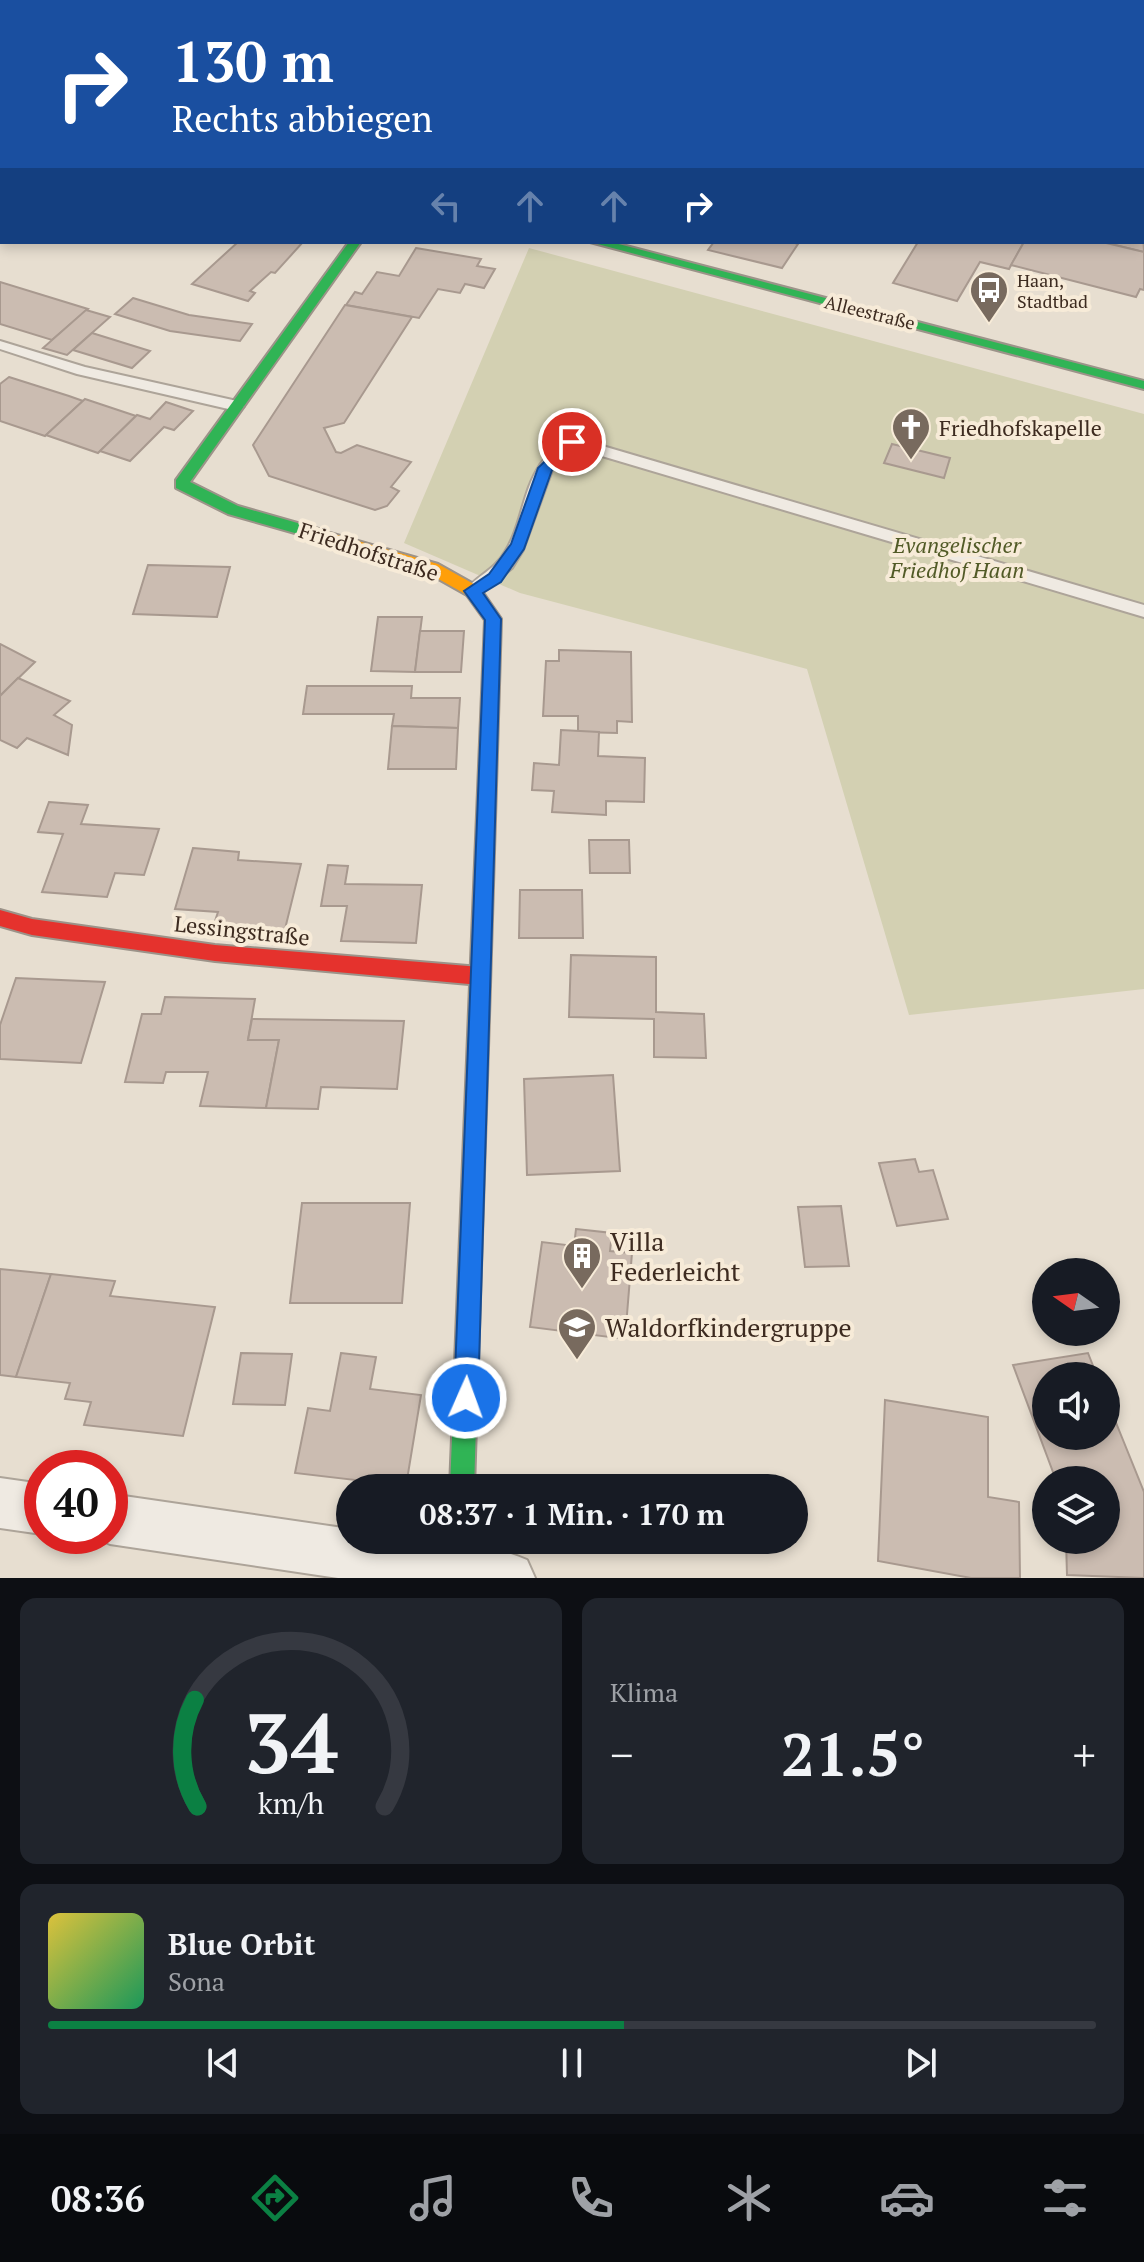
<!DOCTYPE html>
<html lang="de">
<head>
<meta charset="utf-8">
<style>
	:root { --surface:#171b24; --page:#20242c; --text:#f1f3f6; --muted:#9ea1a6; --line:#363941; --accent:#0b8043 }
	body { margin:0; font-family:"PT Serif",serif; background:var(--page); color:var(--text); height:100vh; display:flex; flex-direction:column; font-size:30px; white-space:nowrap }
	* { box-sizing:border-box; margin:0 }
	p { font-size:26px; color:var(--muted) }
	.icon { flex:none; width:44px; height:44px; fill:none; stroke:currentColor; stroke-width:2; stroke-linecap:round; stroke-linejoin:round }
	.map { position:relative; height:1578px; overflow:hidden }
	.side { display:flex; flex-direction:column; gap:20px; padding:20px; background:#0d0f14; flex:1 }
	.side>* { flex:none }
	.top-card { position:absolute; left:0px; top:0px; width:1144px; height:244px; box-shadow:0 4px 12px #0003; background:#1a4fa0; color:#fff; overflow:hidden }
	.needle { width:52px; rotate:284deg }
	.buttons { position:absolute; left:1032px; top:1258px; display:grid; gap:16px }
	.buttons a { display:grid; place-items:center; width:88px; height:88px; border-radius:50%; background:var(--surface); box-shadow:0 4px 12px #0003; font-size:40px }
	.speed { position:absolute; left:24px; top:1450px; display:flex; gap:16px; font-size:40px; font-weight:700; text-align:center }
	.speed>* { display:grid; place-content:center; width:104px; height:104px; border-radius:50%; background:var(--surface); box-shadow:0 4px 12px #0003; line-height:1 }
	.speed .limit { border:12px solid #d22; background:#fff; color:#111 }
	.pin { position:absolute; display:grid; place-items:center; width:68px; height:68px; color:#fff; margin:-34px; border:4px solid #fff; border-radius:50%; box-shadow:0 2px 8px #0007 }
	.me { position:absolute; width:88px; margin:-44px; rotate:2deg; stroke-linejoin:round; filter:drop-shadow(0 0 6px #0008) }
	.turn { display:flex; align-items:center; gap:28px; height:168px; padding:0 40px; font-size:36px }
	.turn .icon { width:104px; height:104px; stroke-width:2.5 }
	.turn b { display:block; font-size:56px; line-height:68px }
	.lanes { display:flex; align-items:center; height:76px; padding:0 40px; background:#0003; justify-content:center; gap:40px; direction:ltr }
	.lanes .off { opacity:.35 }
	.big { font-size:60px; font-weight:800; line-height:1.1 }
	.side .widget { flex:1; display:flex; flex-direction:column; justify-content:center; gap:12px; min-width:0; padding:0 28px; border-radius:16px; background:var(--page) }
	.side .dial { align-items:center; gap:0 }
	.dial svg { height:208px; overflow:visible; fill:none; stroke:var(--line); stroke-width:7; stroke-linecap:round; text-anchor:middle }
	.dial text { fill:var(--text); stroke:none }
	.song { display:flex; align-items:center; gap:24px }
	.cover { width:96px; height:96px; border-radius:12px; background:linear-gradient(135deg,hsl(50 70% 55%),hsl(150 70% 35%)) }
	.played { height:8px; border-radius:4px; background:linear-gradient(90deg,var(--accent) 55%,var(--line) 55%) }
	.keys { display:flex; justify-content:space-around; direction:ltr }
	.heat { display:flex; justify-content:space-between; align-items:center; font-size:44px; direction:ltr }
	.side .tiles { flex:1; display:grid; gap:20px; grid-template-columns:1fr 1fr }
	.widget:last-child { grid-column:span 2 }
	.trip { position:absolute; left:336px; top:1474px; width:472px; height:80px; border-radius:40px; background:var(--surface); box-shadow:0 4px 12px #0003; font-weight:800; line-height:80px; text-align:center }
	.tabs { display:flex; height:128px; justify-content:space-around; align-items:center; background:#090b0e; color:var(--muted) }
	.tabs .icon { width:56px; height:56px }
	.tabs .selected { color:var(--accent) }
	.tabs b { font-size:36px; color:var(--text) }
	.map>svg:first-child { display:block }
	.green { fill:#d9d6b2 }
	.cemetery { fill:#d3d0b2 }
	.building { fill:#cbbcb1; stroke:#a8998f; stroke-width:2 }
	.lines { fill:none; stroke-linecap:round; stroke-linejoin:round }
	.lane-casing { stroke:#ada499; stroke-width:4 }
	.street-casing { stroke:#ada499; stroke-width:4 }
	.fast-casing { stroke:#9c9389; stroke-width:4 }
	.slow-casing { stroke:#9c9389; stroke-width:4 }
	.jam-casing { stroke:#9c9389; stroke-width:4 }
	.lane { fill:#efeae2; fill-rule:evenodd }
	.street { fill:#efeae2; fill-rule:evenodd }
	.fast { fill:#30b455; fill-rule:evenodd }
	.slow { fill:#ff9f0a; fill-rule:evenodd }
	.jam { fill:#e5322d; fill-rule:evenodd }
	.route { fill:#1a73e8; stroke:#114b97; stroke-width:2 }
	.labels { text-anchor:middle; dominant-baseline:central; stroke-width:8; stroke-linejoin:round; paint-order:stroke }
	.far-poi-label { font-size:18px; fill:#3d2b20; stroke:#f7ebd8; text-anchor:start }
	.far-street-label { font-size:18px; fill:#3d2b20; stroke:#f7ebd8 }
	.poi-label { font-size:22px; fill:#3d2b20; stroke:#f7ebd8; text-anchor:start }
	.park-label { font-size:22px; font-style:italic; fill:#515a26; stroke:#f7ebd8 }
	.street-label { font-size:22px; fill:#3d2b20; stroke:#f7ebd8 }
	.near-poi-label { font-size:26px; fill:#3d2b20; stroke:#f7ebd8; text-anchor:start }
</style>
</head>
<body>
<div class="map">
<svg width="1144" height="1578" viewBox="0 0 1144 1578">
	<rect width="100%" height="100%" fill="#e7ded0"/>
	<path class="green" d="M817,0H1136L815,2Z"/>
	<path class="cemetery" d="M529,248L1144,414V989L909,1015L807,669L520,593L404,543Z"/>
	<g class="building">
		<path d="M23,0H109L114,1L21,2Z"/>
		<path d="M1142,216L1144,252L1103,242H1142Z"/>
		<path d="M238,242H303L275,273L271,272L250,291L255,293L248,301L192,284Z"/>
		<path d="M714,242H792L798,244L782,268L708,250Z"/>
		<path d="M918,242H1024L1009,269L980,262L957,301L893,283Z"/>
		<path d="M1024,242H1102L1144,252V290L1140,289L1136,297L1011,265Z"/>
		<path d="M416,248L481,259L477,266L495,269L484,288L465,284L460,293L438,289L419,318L346,305L355,292L362,294L377,272L399,276Z"/>
		<path d="M0,282L88,309L52,340L0,324Z"/>
		<path d="M133,298L189,315L252,324L240,341L170,331L115,314Z"/>
		<path d="M345,305L412,317L344,423L324,428L336,452L341,453L357,445L411,462L391,487L399,491L387,506L375,510L269,476L253,445Z"/>
		<path d="M86,310L110,317L67,355L43,348Z"/>
		<path d="M92,333L150,351L132,368L73,350Z"/>
		<path d="M9,377L69,396L83,401L45,436L0,421V384Z"/>
		<path d="M85,399L136,416L98,453L46,435Z"/>
		<path d="M166,402L193,411L174,430L164,427L130,461L100,451L137,415L150,419Z"/>
		<path d="M892,444L950,458L944,478L884,463Z"/>
		<path d="M148,565L230,567L217,617L133,614Z"/>
		<path d="M378,617H422L415,672L371,671Z"/>
		<path d="M420,631H464L461,672H415Z"/>
		<path d="M0,644L35,662L0,696Z"/>
		<path d="M559,650L631,652L632,722L617,721V733L578,732V716H543L546,661H559Z"/>
		<path d="M18,678L70,701L54,715L72,725L68,755L27,738L17,748L0,740V696Z"/>
		<path d="M307,686H412L411,698H460L458,728L392,726L394,714H303Z"/>
		<path d="M392,726L458,728L456,769H388Z"/>
		<path d="M561,730L599,732L598,756L645,758L644,802L606,801V815L552,812L554,791L532,790L534,763L559,765Z"/>
		<path d="M49,802L88,805L81,824L159,829L144,875L115,873L107,897L42,892L63,834L38,832Z"/>
		<path d="M589,840H629L630,873H590Z"/>
		<path d="M193,848L239,852L238,860L301,864L285,929L214,924L218,912L175,909Z"/>
		<path d="M328,865L348,866L345,884L422,885L416,943L341,941L347,906H321Z"/>
		<path d="M520,890H582L583,938H519Z"/>
		<path d="M571,955L656,957V1012L704,1014L706,1058L654,1057V1019L569,1017Z"/>
		<path d="M16,978L105,982L81,1063L0,1059V1025Z"/>
		<path d="M165,997L255,999L248,1040H279L266,1108L200,1106L208,1072H166L163,1083L125,1082L142,1014H161Z"/>
		<path d="M252,1019L404,1021L397,1089L321,1087L318,1109L266,1108L279,1040H248Z"/>
		<path d="M613,1075L620,1171L527,1175L524,1079Z"/>
		<path d="M915,1159L919,1172L933,1170L948,1219L897,1226L879,1163Z"/>
		<path d="M302,1203H410L402,1303H290Z"/>
		<path d="M841,1206L849,1266L805,1267L798,1207Z"/>
		<path d="M576,1229L612,1233L610,1251L632,1253L625,1339L530,1327L542,1242L574,1246Z"/>
		<path d="M0,1269L51,1274L16,1377L0,1375Z"/>
		<path d="M51,1274L115,1281L110,1296L215,1307L183,1436L84,1425L91,1402L65,1399L70,1383L16,1377Z"/>
		<path d="M241,1353L292,1354L285,1405L233,1404Z"/>
		<path d="M341,1353L376,1357L370,1389L421,1395L406,1486L295,1473L308,1408L330,1411Z"/>
		<path d="M1088,1353L1097,1376H1046V1436H1106V1398L1144,1492V1578L1067,1575L1066,1540H1106V1480H1056L1013,1365Z"/>
		<path d="M885,1400L988,1417V1497L1019,1502L1020,1578H971L878,1561Z"/>
	</g>
	<g class="lines">
		<g class="lane-casing">
			<g id="lane">
				<path d="M746,0H764L765,2H747Z"/>
				<rect x="0" y="132" width="2" height="8"/>
				<path d="M2,169V177L0,178V170Z"/>
				<path d="M0,341L85,367L237,401L244,406L237,411L77,374L0,349Z"/>
				<path d="M572,437L1144,605V617L575,448L552,470L523,550L512,568L479,595H467L465,591C476,576 495,570 505,552C522,525 522,492 540,465C547,455 558,447 567,439Z"/>
			</g>
		</g>
		<g class="street-casing">
			<g id="street">
				<path d="M0,1478L42,1484V1534L0,1528Z"/>
				<path d="M110,1494L350,1529V1540C408,1540 473,1537 527,1560L535,1578H338L110,1544L92,1536H110Z"/>
			</g>
		</g>
		<g class="fast-casing">
			<g id="fast">
				<path d="M349,242H361L190,482L238,506L322,530L324,534L322,538L316,539L228,514L176,488V480Z"/>
				<path d="M590,242H611L1144,381V389Z"/>
				<path d="M480,976L487,979L490,985L474,1488H450L470,985L473,979Z"/>
			</g>
		</g>
		<g class="slow-casing">
			<g id="slow">
				<rect x="0" y="81" width="2" height="6"/>
				<path d="M316,529L438,564L479,587L501,619L490,985L487,991L480,994L473,991L470,985L485,620L467,595L426,572L310,538L308,534Z"/>
			</g>
		</g>
		<g class="jam-casing">
			<path id="jam" d="M0,910L32,919L215,945L480,967L487,970L490,976L487,982L480,985L215,961L32,935L0,926Z"/>
		</g>
		<use href="#lane" class="lane"/>
		<use href="#street" class="street"/>
		<use href="#fast" class="fast"/>
		<use href="#slow" class="slow"/>
		<use href="#jam" class="jam"/>
	</g>
	<path class="route" d="M567,439L579,442L552,470L524,549L501,582L483,593L501,619L478,1398L474,1406L466,1410L457,1406L454,1398L485,620L464,591L489,574L511,544L538,468Z"/>
	<defs>
		<g id="bus-pin" transform="scale(2)"><path d="M0 17L-7.5 6A9.5 9.5 0 1 1 7.5 6Z" fill="#786a5e" stroke="#f7ebd8"/><path d="M-5-6H5V4H4V6H2V4H-2V6H-4V4H-5ZM-3.5-4V0h7V-4ZM-3.5 1.2v1.5H-2V1.2ZM2 1.2v1.5H3.5V1.2Z" fill="#fff"/></g>
		<g id="church-pin" transform="scale(2)"><path d="M0 17L-7.5 6A9.5 9.5 0 1 1 7.5 6Z" fill="#786a5e" stroke="#f7ebd8"/><path d="M-1.2-6h2.4v3.5h3.3v2.4h-3.3V6h-2.4V-.1h-3.3v-2.4h3.3Z" fill="#fff"/></g>
		<g id="building-pin" transform="scale(2)"><path d="M0 17L-7.5 6A9.5 9.5 0 1 1 7.5 6Z" fill="#786a5e" stroke="#f7ebd8"/><path d="M-4-6H4V6H1V3H-1V6H-4ZM-2.5-4.3h1.7v1.8h-1.7ZM.8-4.3h1.7v1.8H.8ZM-2.5-1h1.7V.8h-1.7ZM.8-1h1.7V.8H.8Z" fill="#fff"/></g>
		<g id="school-pin" transform="scale(2)"><path d="M0 17L-7.5 6A9.5 9.5 0 1 1 7.5 6Z" fill="#786a5e" stroke="#f7ebd8"/><path d="M0-5L7-2L0 1L-7-2ZM-4 1L0 2.5L4 1V4Q0 6-4 4Z" fill="#fff"/></g>
	</defs>
	<g fill-rule="evenodd">
		<use href="#bus-pin" x="989" y="290"/>
		<use href="#church-pin" x="911" y="427"/>
		<use href="#building-pin" x="582" y="1256"/>
		<use href="#school-pin" x="577" y="1327"/>
	</g>
	<g class="labels">
		<g class="far-poi-label">
			<text x="1017" y="280">Haan,<tspan x="1017" dy="21">Stadtbad</tspan></text>
		</g>
		<g class="far-street-label">
			<text transform="translate(870 312) rotate(14)">Alleestraße</text>
		</g>
		<g class="poi-label">
			<text x="939" y="427">Friedhofskapelle</text>
		</g>
		<g class="park-label">
			<text x="957" y="544">Evangelischer<tspan x="957" dy="25">Friedhof Haan</tspan></text>
		</g>
		<g class="street-label">
			<text transform="translate(369 551) rotate(18)">Friedhofstraße</text>
			<text transform="translate(242 930) rotate(6)">Lessingstraße</text>
		</g>
		<g class="near-poi-label">
			<text x="610" y="1241">Villa<tspan x="610" dy="30">Federleicht</tspan></text>
			<text x="605" y="1327">Waldorfkindergruppe</text>
		</g>
	</g>
</svg>
<div class="buttons">
<a><svg class="needle" viewBox="-14 -14 28 28"><path d="M0-13l5 13h-10z" fill="#e53935"/><path d="M0 13l5-13h-10z" fill="#9ea1a6"/></svg></a>
<a><svg class="icon" aria-label="sound" viewBox="0 0 24 24"><path d="M4 9h4l5-4v14l-5-4H4zM17 9q2 3 0 6"/></svg></a>
<a><svg class="icon" aria-label="layers" viewBox="0 0 24 24"><path d="M12 4l9 5-9 5-9-5zM3 14l9 5 9-5"/></svg></a>
</div>
<div class="speed"><div class="limit">40</div></div>
<div class="pin" style="left:572px;top:442px;background:#d93025"><svg class="icon" aria-label="arrive" viewBox="0 0 24 24"><path d="M6 21V4h12l-3 4 3 4H6"/></svg></div>
<svg class="me" style="left:466px;top:1398px" viewBox="-20 -20 40 40"><circle r="17" fill="#1a73e8" stroke="#fff" stroke-width="3"/><path d="M0-11L8 9 0 5-8 9z" fill="#fff"/></svg>
<div class="trip">08:37 · 1 Min. · 170 m</div>
<div class="top-card">
<div class="turn"><svg class="icon" aria-label="right" viewBox="0 0 24 24"><path d="M7 20v-9h11M14 6l5 5-5 5"/></svg><div><b>130 m</b>Rechts abbiegen</div></div>
<div class="lanes"><svg class="icon off" aria-label="left" viewBox="0 0 24 24"><path d="M17 20v-9H6M10 6l-5 5 5 5"/></svg><svg class="icon off" aria-label="ahead" viewBox="0 0 24 24"><path d="M12 20V5M6 11l6-6 6 6"/></svg><svg class="icon off" aria-label="ahead" viewBox="0 0 24 24"><path d="M12 20V5M6 11l6-6 6 6"/></svg><svg class="icon" aria-label="right" viewBox="0 0 24 24"><path d="M7 20v-9h11M14 6l5 5-5 5"/></svg></div>
</div>
</div>
<section class="side">
<div class="tiles">
<div class="widget dial"><svg viewBox="0 0 100 80">
<path d="M14 69A42 42 0 1 1 86 69"/>
<path d="M14 69A42 42 0 0 1 13 28" stroke="#0b8043"/>
<text x="50" y="56" font-size="32" font-weight="700">34</text>
<text x="50" y="72" font-size="11">km/h</text>
</svg></div>
<div class="widget"><p>Klima</p>
<div class="heat"><a>−</a><b class="big">21.5°</b><a>+</a></div>
</div>
<div class="widget">
<div class="song"><i class="cover"></i><div><b>Blue Orbit</b><p>Sona</p></div></div>
<div class="played"></div>
<div class="keys"><svg class="icon" aria-label="previous" viewBox="0 0 24 24"><path d="M18 5L8 12l10 7zM5 5v14"/></svg><svg class="icon" aria-label="pause" viewBox="0 0 24 24"><path d="M8 5v14M16 5v14"/></svg><svg class="icon" aria-label="next" viewBox="0 0 24 24"><path d="M6 5l10 7-10 7zM19 5v14"/></svg></div>
</div>
</div>
</section>
<nav class="tabs">
<b>08:36</b>
<svg class="icon selected" aria-label="directions" viewBox="0 0 24 24"><path d="M12 3l9 9-9 9-9-9zM9 14v-3h6M13 9l2 2-2 2"/></svg>
<svg class="icon" aria-label="music" viewBox="0 0 24 24"><path d="M9 18V5l10-2v13"/><circle cx="6" cy="18" r="3"/><circle cx="16" cy="16" r="3"/></svg>
<svg class="icon" aria-label="phone" viewBox="0 0 24 24"><path d="M5 4h4l2 5-3 2q2 4 5 5l2-3 5 2v4C11 20 4 13 5 4z"/></svg>
<svg class="icon" aria-label="climate" viewBox="0 0 24 24"><path d="M12 3v18M4 7l16 10M4 17L20 7"/></svg>
<svg class="icon" aria-label="car" viewBox="0 0 24 24"><path d="M5 17H2v-5l4-1 3-4h7l3 4 3 1v5h-3M9 17h6M6 11h13"/><circle cx="7" cy="17" r="2"/><circle cx="17" cy="17" r="2"/></svg>
<svg class="icon" aria-label="filters" viewBox="0 0 24 24"><path d="M4 7h16M4 17h16"/><circle cx="9" cy="7" r="2"/><circle cx="15" cy="17" r="2"/></svg>
</nav>
</body>
</html>
